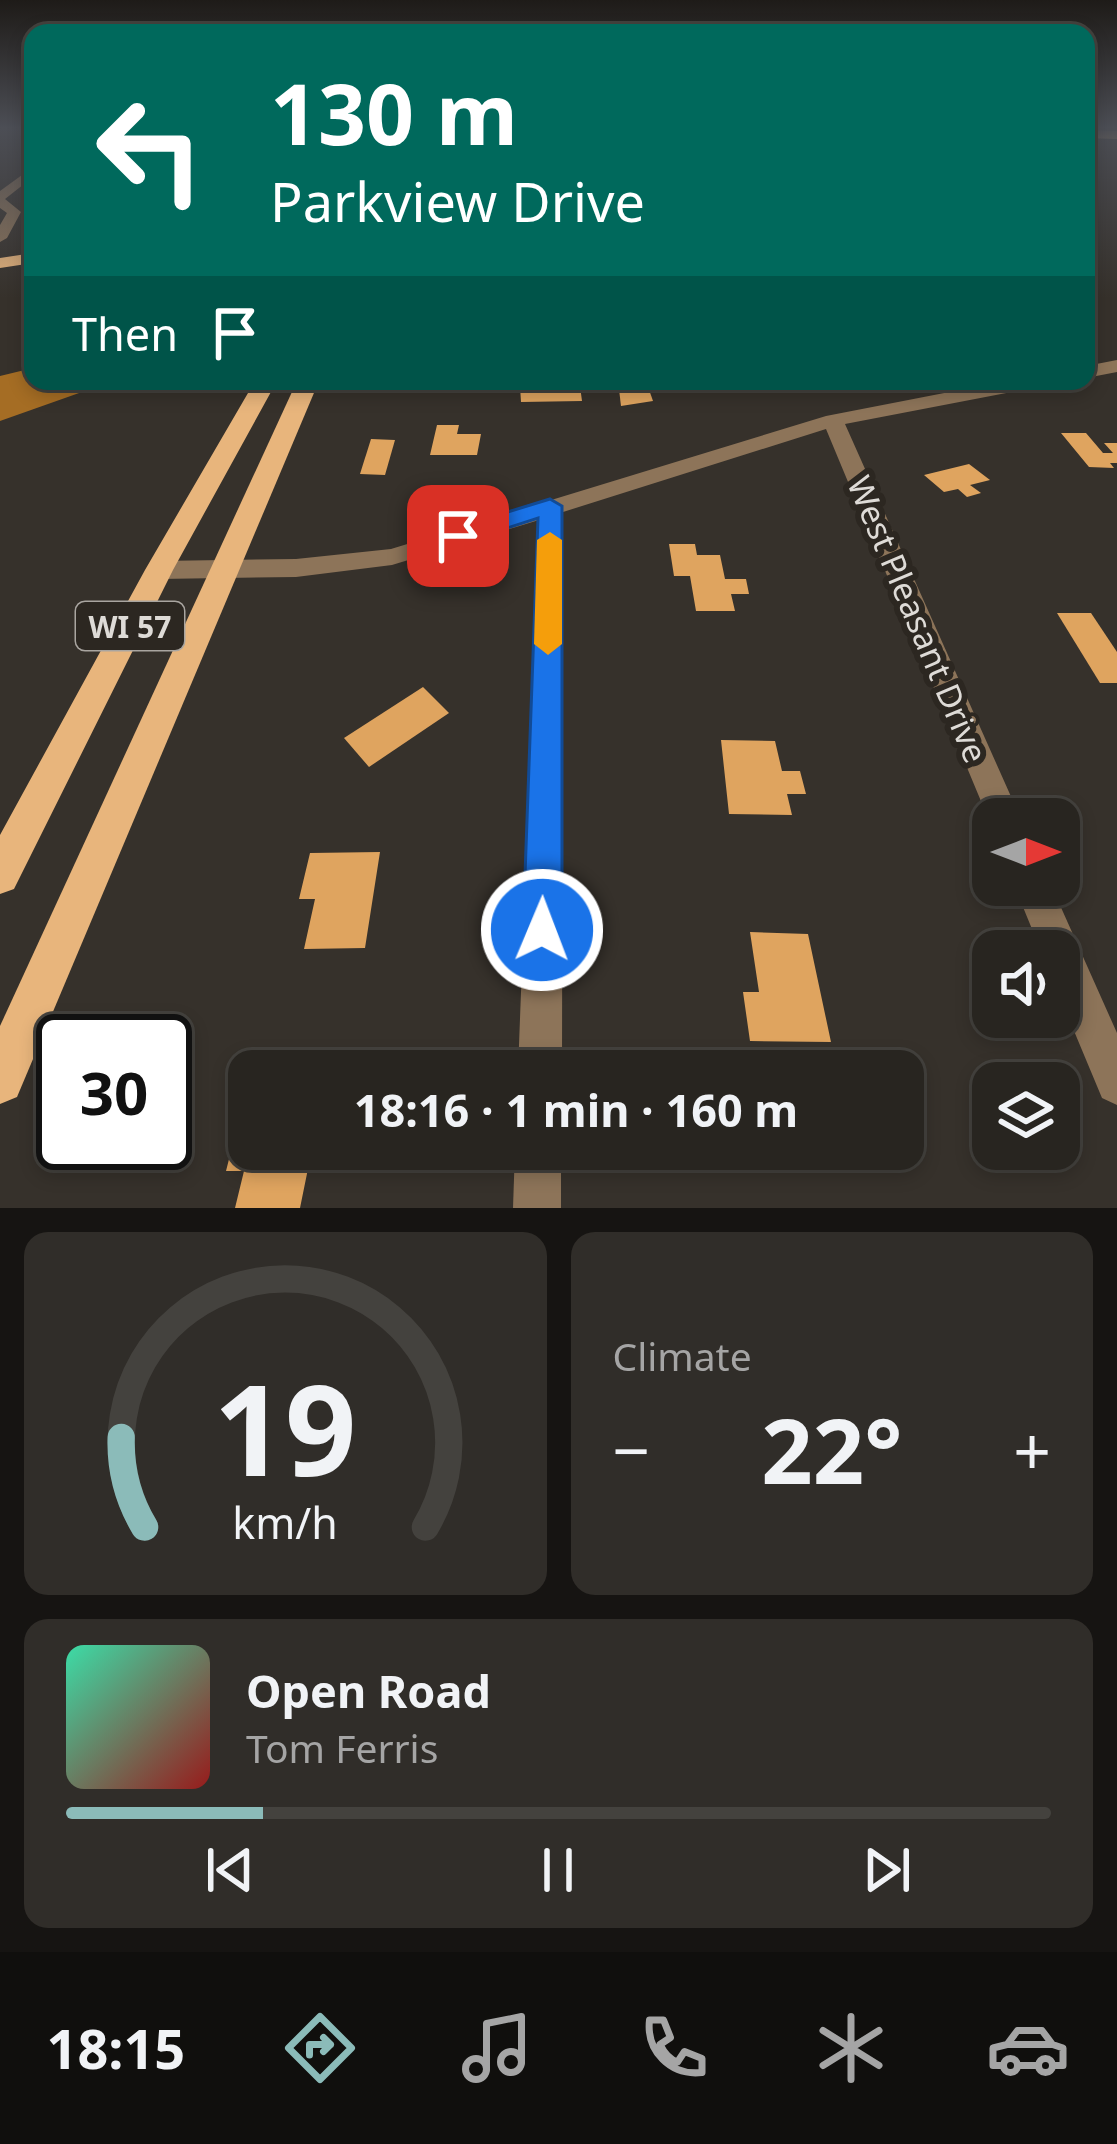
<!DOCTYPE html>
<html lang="en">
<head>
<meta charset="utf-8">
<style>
	:root { --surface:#282520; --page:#302d29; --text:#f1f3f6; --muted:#a5a5a5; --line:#44423e; --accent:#8bbbb9 }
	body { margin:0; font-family:"Noto Sans",sans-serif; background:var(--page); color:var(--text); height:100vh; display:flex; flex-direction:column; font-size:45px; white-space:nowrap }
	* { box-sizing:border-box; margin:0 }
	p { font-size:39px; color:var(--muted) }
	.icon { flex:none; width:66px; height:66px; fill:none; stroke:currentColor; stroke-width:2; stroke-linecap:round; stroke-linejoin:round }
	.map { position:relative; height:1208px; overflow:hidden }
	.panel { display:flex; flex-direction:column; gap:24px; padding:24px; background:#161412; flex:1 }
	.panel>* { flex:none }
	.hud { position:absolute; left:24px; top:24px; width:1071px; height:366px; border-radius:24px; box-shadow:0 6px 18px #0003,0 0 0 3px var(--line); background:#00695c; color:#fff; overflow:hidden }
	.needle { width:78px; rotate:90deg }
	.buttons { position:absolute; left:972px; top:798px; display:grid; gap:24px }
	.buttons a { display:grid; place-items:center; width:108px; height:108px; border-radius:24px; background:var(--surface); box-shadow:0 6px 18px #0003,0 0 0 3px var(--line); font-size:60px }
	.speed { position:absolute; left:36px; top:1014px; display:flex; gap:24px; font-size:60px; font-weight:700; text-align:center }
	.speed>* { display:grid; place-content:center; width:156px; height:156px; border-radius:50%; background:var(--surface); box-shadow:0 6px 18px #0003,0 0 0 3px var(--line); line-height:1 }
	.speed .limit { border:6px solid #111; border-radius:18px; background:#fff; color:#111 }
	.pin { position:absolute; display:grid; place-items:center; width:102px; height:102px; color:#fff; margin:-51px; border-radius:24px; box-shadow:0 6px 18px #0006 }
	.me { position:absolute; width:132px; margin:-66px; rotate:1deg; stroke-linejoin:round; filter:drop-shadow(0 0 9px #0008) }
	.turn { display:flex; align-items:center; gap:42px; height:252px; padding:0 48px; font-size:54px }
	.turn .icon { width:156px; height:156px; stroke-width:2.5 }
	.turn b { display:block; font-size:84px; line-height:102px }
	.then { display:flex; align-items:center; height:114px; padding:0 48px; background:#0003; gap:24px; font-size:45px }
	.big { font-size:90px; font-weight:700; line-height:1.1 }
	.panel .tile { flex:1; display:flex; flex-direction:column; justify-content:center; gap:18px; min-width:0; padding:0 42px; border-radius:24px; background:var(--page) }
	.panel .dial { align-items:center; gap:0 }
	.dial svg { height:312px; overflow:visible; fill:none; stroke:var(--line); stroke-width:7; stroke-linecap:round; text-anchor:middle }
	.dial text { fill:var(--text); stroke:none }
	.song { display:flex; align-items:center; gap:36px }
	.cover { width:144px; height:144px; border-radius:18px; background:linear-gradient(135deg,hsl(160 70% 55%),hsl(0 70% 35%)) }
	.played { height:12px; border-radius:6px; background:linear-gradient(90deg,var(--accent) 20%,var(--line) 20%) }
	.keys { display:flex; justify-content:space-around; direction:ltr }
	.heat { display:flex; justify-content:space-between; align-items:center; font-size:66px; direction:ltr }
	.panel .tiles { flex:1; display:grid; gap:24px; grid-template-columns:1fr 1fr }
	.tile:last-child { grid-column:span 2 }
	.trip { position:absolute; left:228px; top:1050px; width:696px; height:120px; border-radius:24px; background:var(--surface); box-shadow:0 6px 18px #0003,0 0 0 3px var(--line); font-weight:700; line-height:120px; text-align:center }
	.dock { display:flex; height:192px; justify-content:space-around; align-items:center; background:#100f0d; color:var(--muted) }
	.dock .icon { width:84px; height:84px }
	.dock .current { color:var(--accent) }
	.dock b { font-size:54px; color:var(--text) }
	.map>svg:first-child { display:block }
	.water { fill:#a56d24 }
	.building { fill:#dfa45f }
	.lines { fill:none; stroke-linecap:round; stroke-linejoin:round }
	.minor { fill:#8d7459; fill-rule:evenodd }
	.major { fill:#e8b57c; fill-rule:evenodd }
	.route { fill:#1a73e8; stroke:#114b97; stroke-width:3 }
	.slow { fill:#f59e0b }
	.labels { text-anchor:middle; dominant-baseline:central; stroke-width:12; stroke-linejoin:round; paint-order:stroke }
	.shield { fill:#2c2721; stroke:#a9a5a0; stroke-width:3 }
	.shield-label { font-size:30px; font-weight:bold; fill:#dedbd7 }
	.street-label { font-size:33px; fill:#dedbd7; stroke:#2c2721 }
</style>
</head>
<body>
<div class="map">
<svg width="1117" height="1208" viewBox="0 0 1117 1208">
	<rect width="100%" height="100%" fill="#36312b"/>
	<path class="water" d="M33,368V381H113L0,421V376Z"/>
	<g class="building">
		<path d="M556,381H595L596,386H580L582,401L521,402L520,386L557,385Z"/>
		<path d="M618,381H646L653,401L621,406Z"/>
		<path d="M437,425H459L457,434H481L477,455H430Z"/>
		<path d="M1061,433H1086L1103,453H1113L1104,443H1117V463H1110L1114,468L1089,467Z"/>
		<path d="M371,439L395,440L385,475L360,474Z"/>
		<path d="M969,464L990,480L970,485L981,493L967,497L958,489L944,492L924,475Z"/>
		<path d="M669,544H695L697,555H720L725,579H746L749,594H731L735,611H696L690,576H674Z"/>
		<path d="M1057,613H1091L1117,652V683H1100Z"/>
		<path d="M423,687L449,713L369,767L344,738Z"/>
		<path d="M721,740L775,741L782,771H800L806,794H787L792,815L729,814Z"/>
		<path d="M380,852L365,948L304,949L315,899H299L310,853Z"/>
		<path d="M750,932L808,934L831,1042L750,1041L743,992H759Z"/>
		<path d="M245,1096H249V1149H312L300,1208H235L244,1171H226Z"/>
	</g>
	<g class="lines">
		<g class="minor">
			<path d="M33,167V177L5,199L21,212L7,238L0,242V225L7,213L0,208V191Z"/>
			<path d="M1117,360V372L1086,378V366Z"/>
			<path d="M1006,381H1047L1037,387L845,424L1021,819H993V830L826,429L563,512L562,1071H518L539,520L392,565L296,577L159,579L146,570L159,561L296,559L391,549L826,416Z"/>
			<path d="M1014,885H1051L1117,1033V1105L1102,1098L1059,995V951H1041Z"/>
			<path d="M515,1149H561V1208H513Z"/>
		</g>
		<g class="major">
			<path d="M1086,130L1117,131V139L1086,138Z"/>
			<path d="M33,253V263L0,268V258Z"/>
			<path d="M255,381H277L173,570L14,889L0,894V835L145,570Z"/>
			<path d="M297,381H319L17,1097L0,1104V1026Z"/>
		</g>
	</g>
	<linearGradient id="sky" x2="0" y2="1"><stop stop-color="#1e1b18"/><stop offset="0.43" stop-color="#4c4e55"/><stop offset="1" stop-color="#4c4e55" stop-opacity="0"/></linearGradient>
	<rect width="1117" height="298" fill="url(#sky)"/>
	<path class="route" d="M550,499L562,506V930L556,943L542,949L529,943L523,930L538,518L458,544L446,536L449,530Z"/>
	<path class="slow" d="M550,532L562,540V644L548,655L534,644L537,540Z"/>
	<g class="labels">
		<rect class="shield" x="76" y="602" width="108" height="48" rx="9"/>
		<g class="shield-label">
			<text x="130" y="626">WI 57</text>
		</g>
		<g class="street-label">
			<text transform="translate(918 619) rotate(67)">West Pleasant Drive</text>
		</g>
	</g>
</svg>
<div class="buttons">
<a><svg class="needle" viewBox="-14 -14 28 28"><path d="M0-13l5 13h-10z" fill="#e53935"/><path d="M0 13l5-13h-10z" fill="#a5a5a5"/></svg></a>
<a><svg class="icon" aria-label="sound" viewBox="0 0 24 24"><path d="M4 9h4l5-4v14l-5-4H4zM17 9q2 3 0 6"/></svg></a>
<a><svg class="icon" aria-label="layers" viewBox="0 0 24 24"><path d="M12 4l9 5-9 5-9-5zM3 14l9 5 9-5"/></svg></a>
</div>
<div class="speed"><div class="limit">30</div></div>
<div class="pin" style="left:458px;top:536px;background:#d93025"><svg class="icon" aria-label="arrive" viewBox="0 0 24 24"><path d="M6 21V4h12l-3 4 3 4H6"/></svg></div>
<svg class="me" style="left:542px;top:930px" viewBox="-20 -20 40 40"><circle r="17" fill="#1a73e8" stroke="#fff" stroke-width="3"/><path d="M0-11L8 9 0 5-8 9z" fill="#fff"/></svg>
<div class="trip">18:16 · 1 min · 160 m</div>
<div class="hud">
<div class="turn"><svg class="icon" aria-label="left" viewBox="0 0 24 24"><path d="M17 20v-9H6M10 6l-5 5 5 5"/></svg><div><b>130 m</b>Parkview Drive</div></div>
<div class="then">Then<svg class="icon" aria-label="arrive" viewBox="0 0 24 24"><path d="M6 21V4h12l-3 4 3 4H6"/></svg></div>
</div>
</div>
<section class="panel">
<div class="tiles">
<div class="tile dial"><svg viewBox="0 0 100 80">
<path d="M14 69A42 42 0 1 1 86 69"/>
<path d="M14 69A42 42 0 0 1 8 46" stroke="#8bbbb9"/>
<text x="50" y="56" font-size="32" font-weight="700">19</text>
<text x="50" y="72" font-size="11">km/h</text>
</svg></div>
<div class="tile"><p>Climate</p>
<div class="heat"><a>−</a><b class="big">22°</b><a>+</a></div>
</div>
<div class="tile">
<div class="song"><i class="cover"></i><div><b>Open Road</b><p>Tom Ferris</p></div></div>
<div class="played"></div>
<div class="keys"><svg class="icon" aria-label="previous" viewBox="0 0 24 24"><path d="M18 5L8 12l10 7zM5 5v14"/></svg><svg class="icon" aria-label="pause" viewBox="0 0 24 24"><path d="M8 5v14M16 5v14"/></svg><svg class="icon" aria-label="next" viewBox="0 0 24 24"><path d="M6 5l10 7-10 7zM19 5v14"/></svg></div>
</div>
</div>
</section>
<nav class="dock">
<b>18:15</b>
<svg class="icon current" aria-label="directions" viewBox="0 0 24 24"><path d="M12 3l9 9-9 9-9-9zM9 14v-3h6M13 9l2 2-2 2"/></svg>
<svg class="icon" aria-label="music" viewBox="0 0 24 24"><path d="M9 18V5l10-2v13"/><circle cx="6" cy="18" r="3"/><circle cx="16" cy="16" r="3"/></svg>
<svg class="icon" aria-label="phone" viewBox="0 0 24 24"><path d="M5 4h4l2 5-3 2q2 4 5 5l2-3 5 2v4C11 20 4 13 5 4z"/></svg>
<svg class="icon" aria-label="climate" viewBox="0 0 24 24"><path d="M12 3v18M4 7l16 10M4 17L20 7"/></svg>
<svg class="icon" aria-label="car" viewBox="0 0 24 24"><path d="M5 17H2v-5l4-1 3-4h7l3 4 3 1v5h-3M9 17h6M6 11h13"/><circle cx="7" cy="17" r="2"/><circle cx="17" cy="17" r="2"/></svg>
</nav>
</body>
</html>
